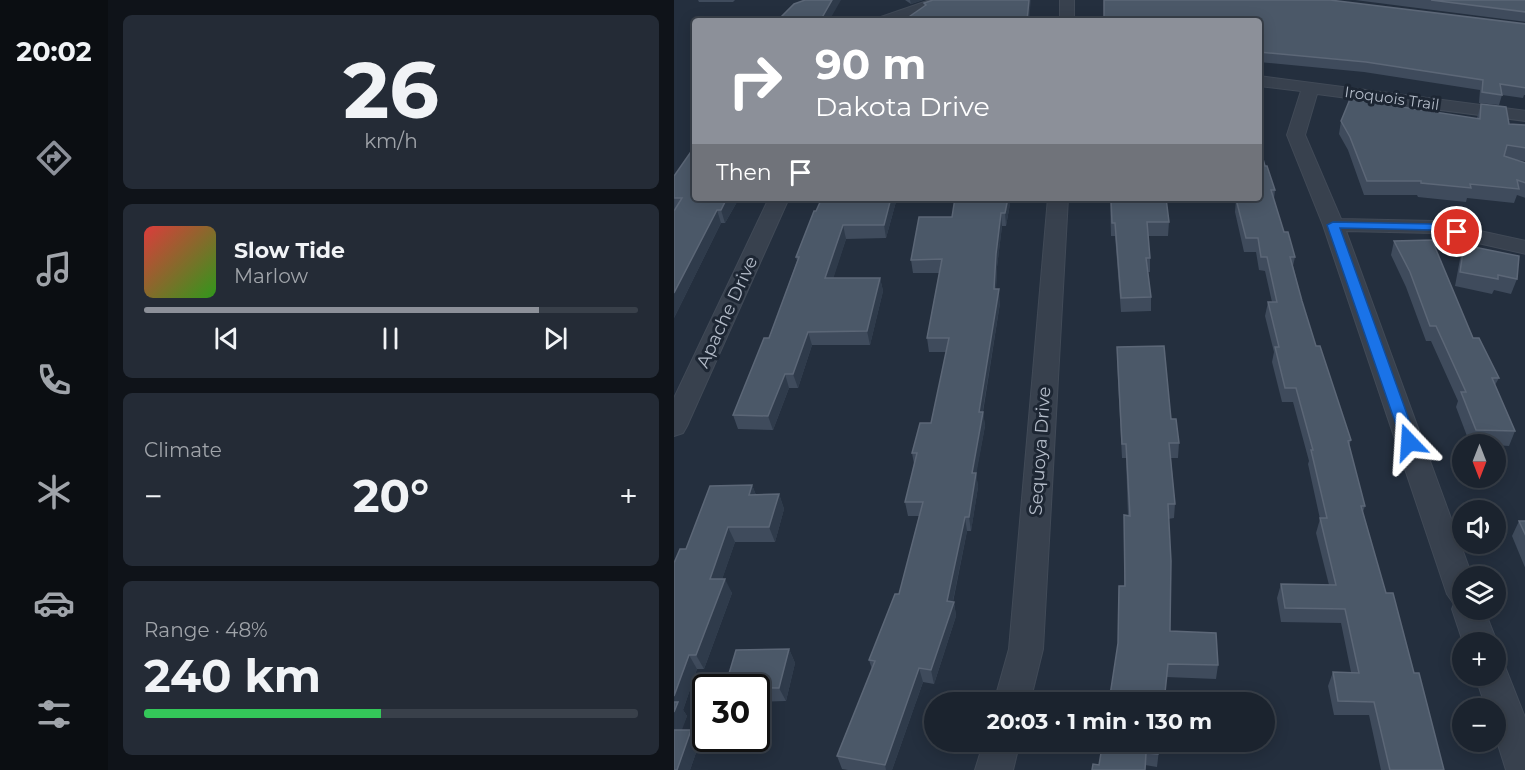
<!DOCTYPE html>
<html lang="en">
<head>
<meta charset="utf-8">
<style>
	:root { --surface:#1b232e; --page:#242b36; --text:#f1f3f6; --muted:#a0a4aa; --line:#39404a; --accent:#8c9099 }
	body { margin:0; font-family:Montserrat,sans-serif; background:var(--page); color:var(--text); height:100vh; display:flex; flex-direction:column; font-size:22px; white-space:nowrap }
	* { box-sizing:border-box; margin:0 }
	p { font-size:20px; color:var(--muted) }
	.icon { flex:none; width:33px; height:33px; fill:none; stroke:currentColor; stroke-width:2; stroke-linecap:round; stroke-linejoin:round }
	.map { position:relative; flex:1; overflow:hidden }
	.details { display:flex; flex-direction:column; gap:15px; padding:15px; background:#0f1319; width:566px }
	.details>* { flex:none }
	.top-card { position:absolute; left:18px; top:18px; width:570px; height:183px; border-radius:6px; box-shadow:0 3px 15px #0003,0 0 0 2px var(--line); background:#8c9099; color:#fff; overflow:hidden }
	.needle { width:39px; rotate:180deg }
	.fabs { position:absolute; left:778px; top:434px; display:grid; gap:12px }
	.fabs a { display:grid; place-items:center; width:54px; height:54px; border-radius:50%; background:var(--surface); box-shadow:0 3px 15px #0003,0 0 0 2px var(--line); font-size:30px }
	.speed { position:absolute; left:18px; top:674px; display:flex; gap:12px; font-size:30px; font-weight:700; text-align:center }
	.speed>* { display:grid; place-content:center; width:78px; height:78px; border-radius:50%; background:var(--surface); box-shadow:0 3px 15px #0003,0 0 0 2px var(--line); line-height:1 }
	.speed .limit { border:3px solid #111; border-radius:9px; background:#fff; color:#111 }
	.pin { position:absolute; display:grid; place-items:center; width:51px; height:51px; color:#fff; margin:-26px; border:3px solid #fff; border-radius:50%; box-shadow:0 2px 6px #0007 }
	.me { position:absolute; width:66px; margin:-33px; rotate:340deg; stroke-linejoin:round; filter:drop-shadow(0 0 4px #0008) }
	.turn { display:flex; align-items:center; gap:21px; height:126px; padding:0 24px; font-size:27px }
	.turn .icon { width:78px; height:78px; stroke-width:2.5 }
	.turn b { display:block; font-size:42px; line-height:51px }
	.then { display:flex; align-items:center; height:57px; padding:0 24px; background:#0003; gap:12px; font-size:22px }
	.big { font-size:45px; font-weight:700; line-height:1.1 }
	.details .widget { flex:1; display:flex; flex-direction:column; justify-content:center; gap:9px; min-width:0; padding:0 21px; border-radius:9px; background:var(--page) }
	.details .dial { align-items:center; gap:0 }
	.dial b { font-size:78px; line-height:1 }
	.song { display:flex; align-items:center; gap:18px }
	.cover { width:72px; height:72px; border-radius:9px; background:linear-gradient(135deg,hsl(0 70% 55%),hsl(110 70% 35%)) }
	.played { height:6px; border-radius:3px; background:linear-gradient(90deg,var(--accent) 80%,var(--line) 80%) }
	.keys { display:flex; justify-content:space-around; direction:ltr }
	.heat { display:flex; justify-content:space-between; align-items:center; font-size:33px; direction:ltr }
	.charge { height:9px; border-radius:4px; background:linear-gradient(90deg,#34c759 48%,var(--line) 0) }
	.trip { position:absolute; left:250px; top:692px; width:351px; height:60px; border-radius:30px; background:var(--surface); box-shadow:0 3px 15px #0003,0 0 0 2px var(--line); font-weight:700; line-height:60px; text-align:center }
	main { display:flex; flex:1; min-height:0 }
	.tab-bar { display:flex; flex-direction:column; width:108px; justify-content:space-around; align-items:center; background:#0b0e12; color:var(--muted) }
	.tab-bar .icon { width:42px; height:42px }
	.tab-bar .on { color:var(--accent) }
	.tab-bar b { font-size:27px; color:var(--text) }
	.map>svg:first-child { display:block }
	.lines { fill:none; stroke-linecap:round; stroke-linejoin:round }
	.minor-casing { stroke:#414a57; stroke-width:2 }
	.minor { fill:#38414e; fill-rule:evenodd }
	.wall { fill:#3f4b5c }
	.shaded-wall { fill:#2f3b4b }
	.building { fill:#4b5868; stroke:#5c6777; stroke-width:1.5 }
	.route { fill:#1a73e8; stroke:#114b97; stroke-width:1.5 }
	.labels { text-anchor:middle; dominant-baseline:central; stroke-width:6; stroke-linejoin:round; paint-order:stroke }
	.far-street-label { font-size:15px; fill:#b4bcc9; stroke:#1d2633 }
	.street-label { font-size:18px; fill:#b4bcc9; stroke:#1d2633 }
</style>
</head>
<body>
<main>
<nav class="tab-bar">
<b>20:02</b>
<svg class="icon on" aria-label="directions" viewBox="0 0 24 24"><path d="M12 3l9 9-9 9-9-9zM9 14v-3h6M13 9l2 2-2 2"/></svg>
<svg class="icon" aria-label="music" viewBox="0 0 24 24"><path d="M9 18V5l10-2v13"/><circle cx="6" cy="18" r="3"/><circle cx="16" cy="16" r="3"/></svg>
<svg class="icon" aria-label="phone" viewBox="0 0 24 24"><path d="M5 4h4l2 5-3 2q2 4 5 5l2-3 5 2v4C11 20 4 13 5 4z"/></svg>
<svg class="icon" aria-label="climate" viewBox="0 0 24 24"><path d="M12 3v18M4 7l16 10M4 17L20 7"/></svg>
<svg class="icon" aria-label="car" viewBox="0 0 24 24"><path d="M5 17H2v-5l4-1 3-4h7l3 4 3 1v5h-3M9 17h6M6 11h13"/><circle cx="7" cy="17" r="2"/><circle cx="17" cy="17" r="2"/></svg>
<svg class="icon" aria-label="filters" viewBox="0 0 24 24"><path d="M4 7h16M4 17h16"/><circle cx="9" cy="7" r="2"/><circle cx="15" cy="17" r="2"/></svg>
</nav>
<section class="details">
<div class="widget dial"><b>26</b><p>km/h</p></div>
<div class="widget">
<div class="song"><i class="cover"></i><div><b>Slow Tide</b><p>Marlow</p></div></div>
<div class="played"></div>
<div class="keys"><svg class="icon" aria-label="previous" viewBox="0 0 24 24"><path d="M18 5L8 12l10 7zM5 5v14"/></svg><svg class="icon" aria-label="pause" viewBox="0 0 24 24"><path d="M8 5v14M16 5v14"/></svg><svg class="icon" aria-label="next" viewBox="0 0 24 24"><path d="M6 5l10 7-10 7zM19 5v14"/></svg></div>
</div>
<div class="widget"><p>Climate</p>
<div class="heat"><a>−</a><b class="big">20°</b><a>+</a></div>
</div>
<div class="widget"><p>Range · 48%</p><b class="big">240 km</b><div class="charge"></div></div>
</section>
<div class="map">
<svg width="852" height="770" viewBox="0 0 852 770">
	<rect width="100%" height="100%" fill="#242f3e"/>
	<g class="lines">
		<g class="minor-casing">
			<g id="minor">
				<path d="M256,0H279L277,3L222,21H202L204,18Z"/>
				<rect x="386" y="0" width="14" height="21"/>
				<path d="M585,76L852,111V121L643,94L631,135L667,219L760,221L852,241V254L760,233L672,231L798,576H789V609H810L823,642L822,643L789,642L778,609L780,604L773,594L649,225L613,135L627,91L585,86Z"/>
				<path d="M95,198H115L13,426L9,433L0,436V398Z"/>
				<path d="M374,198H394L369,649L356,702H320L335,649Z"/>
				<path d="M822,661L830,664L852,720V770H832L822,738V708H812L801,675H822Z"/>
				<path d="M310,741H346L339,770H301Z"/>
			</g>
		</g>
		<use href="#minor" class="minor"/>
	</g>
	<g class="wall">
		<path d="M24,0H61L59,2H25Z"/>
		<path d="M231,0H249L237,4Z"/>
		<path d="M681,0H852V22Z"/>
		<path d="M585,21L852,24V95H850L849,98L828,95L825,105L805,103L806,90L690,72L585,62Z"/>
		<path d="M807,104L835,124L852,125V161L842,160L852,163V198L843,195L840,203L793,198L792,202L744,197L743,195H690L674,150L665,134L667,121L803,118Z"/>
		<path d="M591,166L601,190L600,199L610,232L621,257L619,266L628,301L642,346L677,440L675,446L691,506L689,512L712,593L740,673L770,770H707L695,715H660L654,686L659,672H677L667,623L607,622L603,598L607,584L655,585L642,533L646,519L634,464L635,461L619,402H608L598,362L600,352L591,316L594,302H598L591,271L585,270L582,252H570L561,212L562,199L585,198Z"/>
		<path d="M0,176L62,199L63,202L51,223H47L0,318Z"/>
		<path d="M148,198H223L212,238L172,239L159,278H206L209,291L196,345H138L124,388H115L99,430L64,429L59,415L95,338L123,261L122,257Z"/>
		<path d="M282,198H337L332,226H328L323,267L322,289L326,303L309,412L311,426L302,473L304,487L297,531H293L279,602H280L282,616L260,684L249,682L218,770H174L168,769L163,756L198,669L195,660L225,594L245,516H234L231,502L240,464L238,453L257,423L272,352H255L253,338L265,273H239L237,260L278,217Z"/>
		<path d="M436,198H492L495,222L494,236H474L476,258V272H474L477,297V311L447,312L441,236H437Z"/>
		<path d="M720,241L799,338L825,378L821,385L841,431L835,446L822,445V444H796L782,407L784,401L757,341H752L732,287L717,255Z"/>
		<path d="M790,245L843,279L837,294L820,290L818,294L781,286L786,259Z"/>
		<path d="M443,347L497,419L505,443L504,458H497L501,504L500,518L494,519L496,631L544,665L542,679L492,677L444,643L450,586V515L454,516L452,458H448L443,361Z"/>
		<path d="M78,485L82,495L105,494L110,509L101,542H61L48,579L58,593L30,669H23L9,710L13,716L7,730L25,744L16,770H0L12,549Z"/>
		<path d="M845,521L852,536V570L838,536Z"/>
		<path d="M115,649L121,663L112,701L82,702V687Z"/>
		<path d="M486,741L483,767L471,765H425Z"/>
	</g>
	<g class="shaded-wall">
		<path d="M158,0H167L155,21H146Z"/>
		<path d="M236,0H249L237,4Z"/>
		<path d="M355,0H357L355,21H353Z"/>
		<path d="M53,198H62L63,202L51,223L47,210Z"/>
		<path d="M217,198H223L212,238L210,225Z"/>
		<path d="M334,198H337L332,226L331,213Z"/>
		<path d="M43,210L47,223L0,318V293Z"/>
		<path d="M327,213L328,226L323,267L321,303L320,289L322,254Z"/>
		<path d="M169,225L172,239L155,292L151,278Z"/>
		<path d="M206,278L209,291L196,345L193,331Z"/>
		<path d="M325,289L326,303L308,415L309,412L311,426L300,487L298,473L305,412Z"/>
		<path d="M134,332L138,345L124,388L119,374Z"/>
		<path d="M111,374L115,388L99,430L94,416Z"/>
		<path d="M302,473L304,487L297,531L295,517Z"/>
		<path d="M78,485L84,500L75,495Z"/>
		<path d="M105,494L110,509L101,542L95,527Z"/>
		<path d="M291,517L293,531L277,610L280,602L282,616L260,684L257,670L273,601Z"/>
		<path d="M54,527L61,542L43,594L36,579Z"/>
		<path d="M51,579L58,593L30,669L22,655Z"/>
		<path d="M115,649L121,663L112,701L105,688Z"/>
		<path d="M15,655L23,669L9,710L13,716L3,744L0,740V696Z"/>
		<path d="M245,668L249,682L218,770H212L211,765Z"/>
		<path d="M17,730L25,744L16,770H3Z"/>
	</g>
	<g class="building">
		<path d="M131,0H158L146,21H103L120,4Z"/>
		<path d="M259,0H355L353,21H229L252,5L250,3Z"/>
		<path d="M430,0H656L852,24V88L826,84L828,95L808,92L809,80L692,62L585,52V21H430Z"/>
		<path d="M757,0H852V12Z"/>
		<path d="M676,99L806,119L807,104L832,107L835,124L852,125V148L833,145L830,156L852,163V183L843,180L845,189L796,184L797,188L747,183V181H693L676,137L667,121Z"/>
		<path d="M585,145L591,166H593L601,190H597L610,232H614L621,257H616L628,301L642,346H646L677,440L674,441L691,506H687L712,593H719L740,673H745L770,770H716L700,702L664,701L659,672L685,673L671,609L611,608L607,584L662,585L646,518H653L637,450H639L622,388H611L601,347H605L594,302H603L593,257H587L584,238H572L562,199L585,198Z"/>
		<path d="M21,146V198H53L47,210H43L0,293V211L8,198H0V176Z"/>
		<path d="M148,198H217L210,225H169L151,278H206L193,331L134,332L119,374H111L94,416L59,415L90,338H95L125,257H122L140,211H142Z"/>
		<path d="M281,198H334L331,213H327L322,254L320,289H325L305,412H309L298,473H302L295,517H291L273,601L280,602L257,670L245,668L211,765L163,756L201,661L195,660L221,594H225L249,502H231L243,453H238L246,423H257L275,338H253L268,259L237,260L245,217H278Z"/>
		<path d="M437,198H492L495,222H473L476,258H472L477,297L447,298L441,223H438Z"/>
		<path d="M758,240L799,338H805L825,378H818L841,431L802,430L787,392H792L762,326H756L736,272L720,241Z"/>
		<path d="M790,245L845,256L843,279L824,275V279L786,272Z"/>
		<path d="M490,346L497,419H502L505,443H495L501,504H494L497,561L496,631L542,633L544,665L494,664L490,702H435L444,643L445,586H451L450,515L456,516L452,444H448L443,347Z"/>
		<path d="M78,485L75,495L105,494L95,527H54L36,579H51L22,655H15L0,696V563L6,549H12L36,486Z"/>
		<path d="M845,521H852V536Z"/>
		<path d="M115,649L105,688L51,687L62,650Z"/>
		<path d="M0,702H4L0,712Z"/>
		<path d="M0,730H17L3,770H0Z"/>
		<path d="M429,741H485L484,754L472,753L471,770H418L419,764L425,765Z"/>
	</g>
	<path class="route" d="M659,222L760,224L788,232L783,236L760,230L666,228L743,442L741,446L735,447L728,442L653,225Z"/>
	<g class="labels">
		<g class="far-street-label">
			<text transform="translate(718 98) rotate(8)">Iroquois Trail</text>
		</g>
		<g class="street-label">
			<text transform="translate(53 312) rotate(-65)">Apache Drive</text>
			<text transform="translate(366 451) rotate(-86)">Sequoya Drive</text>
		</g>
	</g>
</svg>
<div class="fabs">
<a><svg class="needle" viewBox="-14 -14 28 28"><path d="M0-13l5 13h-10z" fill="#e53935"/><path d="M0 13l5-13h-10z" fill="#a0a4aa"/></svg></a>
<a><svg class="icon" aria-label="sound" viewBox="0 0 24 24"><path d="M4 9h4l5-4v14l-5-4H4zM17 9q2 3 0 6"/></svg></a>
<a><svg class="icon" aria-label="layers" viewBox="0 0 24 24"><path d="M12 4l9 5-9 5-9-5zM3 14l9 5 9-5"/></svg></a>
<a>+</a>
<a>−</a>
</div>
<div class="speed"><div class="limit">30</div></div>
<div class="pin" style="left:783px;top:232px;background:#d93025"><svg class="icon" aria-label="arrive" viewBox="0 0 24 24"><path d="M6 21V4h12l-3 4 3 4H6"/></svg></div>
<svg class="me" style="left:735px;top:442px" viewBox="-20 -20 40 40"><path d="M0-17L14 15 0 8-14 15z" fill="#1a73e8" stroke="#fff" stroke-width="4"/></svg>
<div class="trip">20:03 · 1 min · 130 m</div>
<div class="top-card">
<div class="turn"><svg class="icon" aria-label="right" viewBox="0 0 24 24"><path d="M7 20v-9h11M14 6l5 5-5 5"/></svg><div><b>90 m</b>Dakota Drive</div></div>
<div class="then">Then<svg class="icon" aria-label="arrive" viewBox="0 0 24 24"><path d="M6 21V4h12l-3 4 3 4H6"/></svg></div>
</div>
</div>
</main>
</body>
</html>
